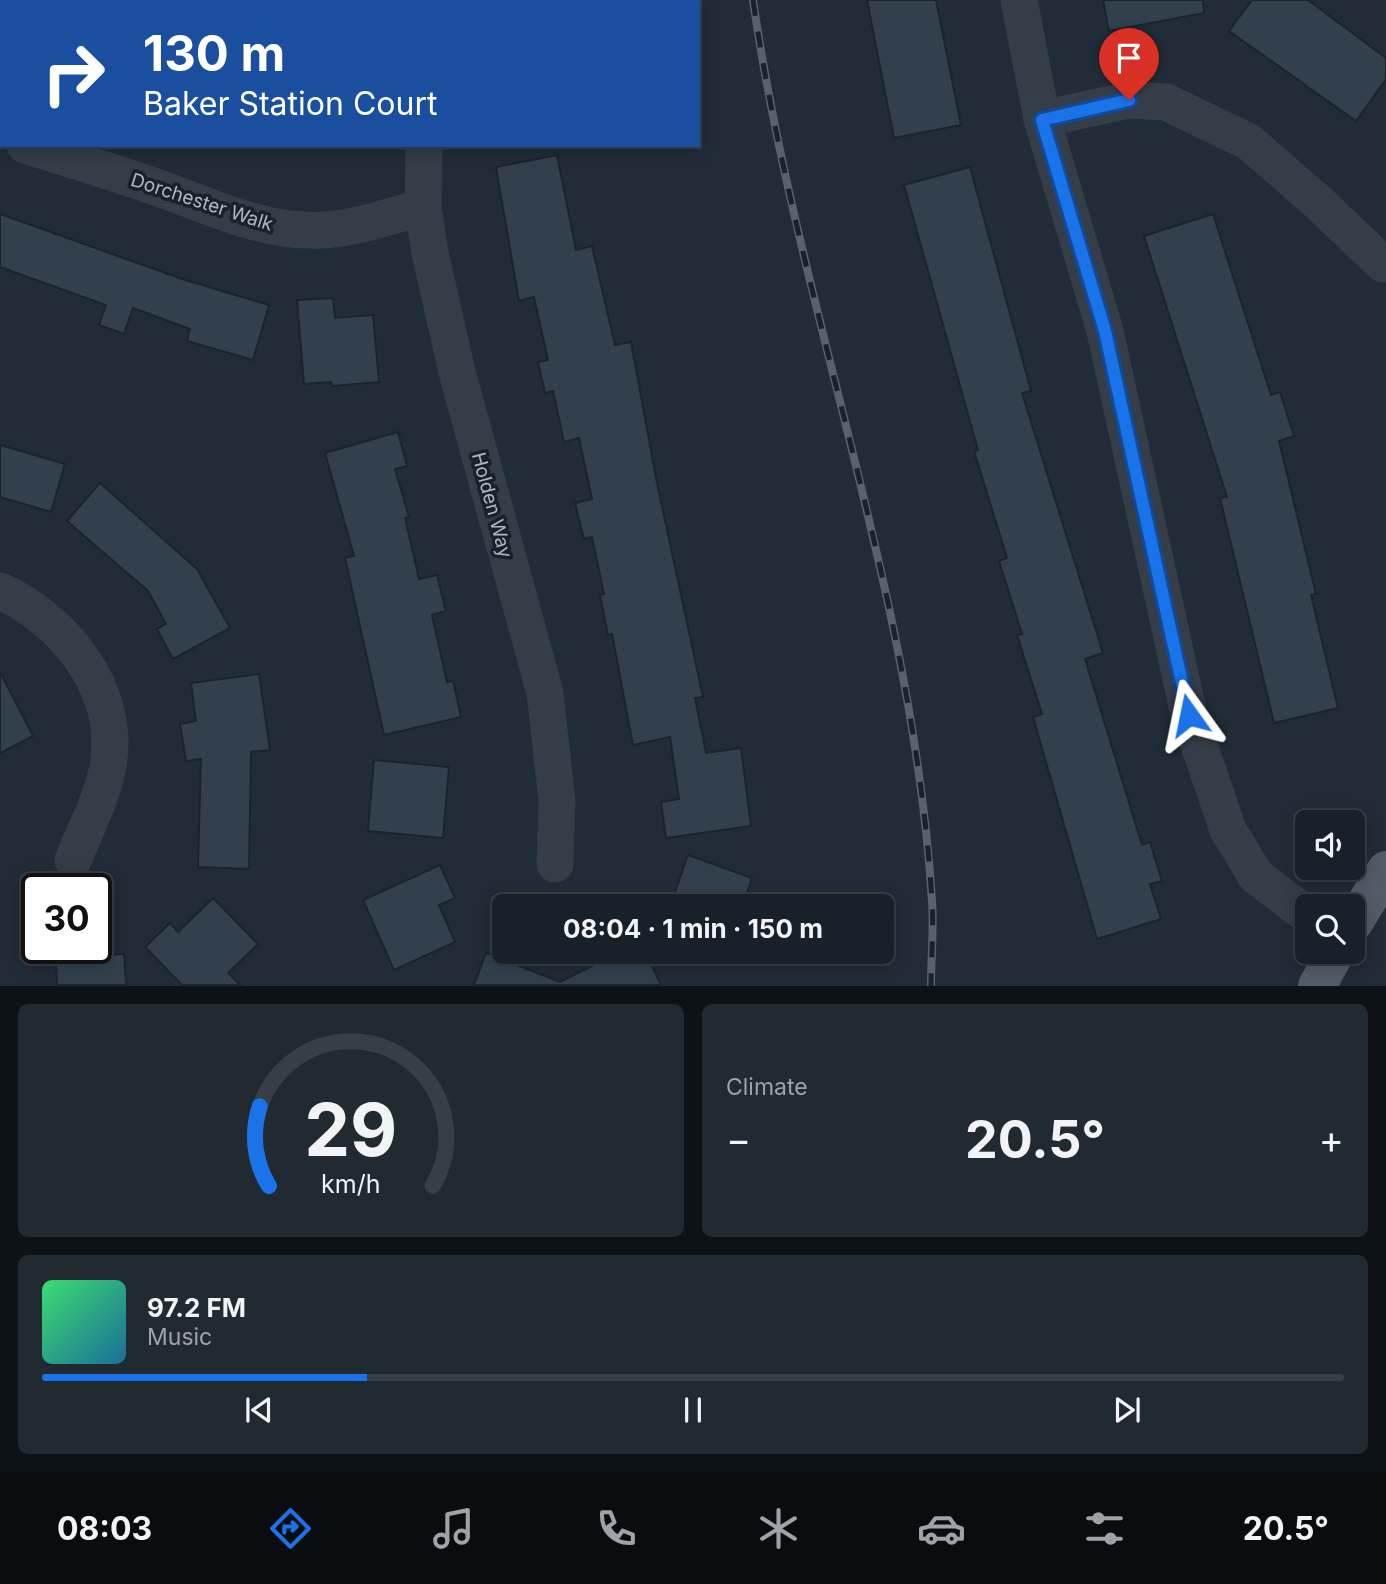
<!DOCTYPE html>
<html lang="en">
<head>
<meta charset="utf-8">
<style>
	:root { --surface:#182129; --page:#212931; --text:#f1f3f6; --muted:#9fa3a8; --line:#363e46; --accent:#1a73e8 }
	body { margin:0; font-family:Inter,sans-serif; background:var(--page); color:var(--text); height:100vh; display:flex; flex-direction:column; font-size:26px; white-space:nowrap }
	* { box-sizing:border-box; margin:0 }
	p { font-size:23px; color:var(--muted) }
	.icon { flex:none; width:38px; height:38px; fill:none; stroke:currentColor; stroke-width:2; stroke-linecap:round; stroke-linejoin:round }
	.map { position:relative; height:986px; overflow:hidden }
	.drawer { display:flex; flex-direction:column; gap:18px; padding:18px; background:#0d1217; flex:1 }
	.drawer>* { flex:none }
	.top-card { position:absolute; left:0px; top:0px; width:700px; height:147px; box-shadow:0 4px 18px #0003,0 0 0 2px var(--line); background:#1a4fa0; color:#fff; overflow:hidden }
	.tools { position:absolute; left:1295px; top:810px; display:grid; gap:14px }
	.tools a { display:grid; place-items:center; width:70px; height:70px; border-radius:10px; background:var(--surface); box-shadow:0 4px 18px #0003,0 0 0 2px var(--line); font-size:35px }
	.speed { position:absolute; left:21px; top:873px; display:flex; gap:14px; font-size:35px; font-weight:700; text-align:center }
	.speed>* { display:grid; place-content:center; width:91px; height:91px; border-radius:50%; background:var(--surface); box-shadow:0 4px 18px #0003,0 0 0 2px var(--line); line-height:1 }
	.speed .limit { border:4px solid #111; border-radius:10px; background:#fff; color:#111 }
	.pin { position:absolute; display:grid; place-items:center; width:60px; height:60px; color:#fff; margin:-72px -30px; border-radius:50% 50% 50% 0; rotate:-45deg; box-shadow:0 0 7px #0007 }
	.pin .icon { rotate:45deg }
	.me { position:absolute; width:77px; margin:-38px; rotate:348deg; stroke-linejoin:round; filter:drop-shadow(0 0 5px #0008) }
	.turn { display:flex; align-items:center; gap:24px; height:147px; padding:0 28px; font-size:32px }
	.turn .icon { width:91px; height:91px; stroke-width:2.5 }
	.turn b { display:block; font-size:49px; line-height:60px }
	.big { font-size:52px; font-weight:700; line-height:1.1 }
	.drawer .widget { flex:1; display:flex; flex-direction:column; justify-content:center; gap:10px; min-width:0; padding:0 24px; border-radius:10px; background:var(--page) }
	.drawer .dial { align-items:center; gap:0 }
	.dial svg { height:182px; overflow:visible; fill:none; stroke:var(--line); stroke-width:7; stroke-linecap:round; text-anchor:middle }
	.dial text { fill:var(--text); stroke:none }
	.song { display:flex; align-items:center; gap:21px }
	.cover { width:84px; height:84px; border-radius:10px; background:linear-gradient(135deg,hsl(140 70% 55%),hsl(200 70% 35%)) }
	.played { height:7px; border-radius:4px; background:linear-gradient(90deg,var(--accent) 25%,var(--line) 25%) }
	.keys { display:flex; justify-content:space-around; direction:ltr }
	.heat { display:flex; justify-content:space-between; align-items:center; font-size:38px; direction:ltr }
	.drawer .tiles { flex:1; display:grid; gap:18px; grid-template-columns:1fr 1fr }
	.widget:last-child { grid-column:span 2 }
	.trip { position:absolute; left:492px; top:894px; width:402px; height:70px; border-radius:10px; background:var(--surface); box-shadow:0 4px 18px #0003,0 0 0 2px var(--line); font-weight:700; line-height:70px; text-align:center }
	.dock { display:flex; height:112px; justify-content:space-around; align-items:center; background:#0a0d10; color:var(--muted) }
	.dock .icon { width:49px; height:49px }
	.dock .current { color:var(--accent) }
	.dock b { font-size:32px; color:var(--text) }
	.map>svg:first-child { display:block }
	.building { fill:#32404e; stroke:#1b242e; stroke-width:2 }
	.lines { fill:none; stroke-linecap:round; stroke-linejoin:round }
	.minor { stroke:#343d48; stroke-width:37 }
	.major { stroke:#525c68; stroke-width:38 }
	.rail-casing { stroke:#56626f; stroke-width:8 }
	.rail { stroke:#19222c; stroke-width:5; stroke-dasharray:16; stroke-linecap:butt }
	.route-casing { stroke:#114b97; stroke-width:18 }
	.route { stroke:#1a73e8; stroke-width:12 }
	.labels { text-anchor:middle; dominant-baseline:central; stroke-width:7; stroke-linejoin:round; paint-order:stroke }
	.street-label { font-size:19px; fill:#aeb8c4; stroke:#19222c }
</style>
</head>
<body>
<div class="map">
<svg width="1386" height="986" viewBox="0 0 1386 986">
	<rect width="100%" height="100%" fill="#202c37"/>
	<g class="building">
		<path d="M867,0H936L961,125L894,138Z"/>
		<path d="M1103,0H1203L1204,13L1109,31Z"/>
		<path d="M1252,0H1308L1386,58V79L1356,121L1229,31Z"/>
		<path d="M557,155L576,250L592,246L615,345L631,342L657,483L703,697L695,698L706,753L741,748L751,826L666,838L661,802L679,799L670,737L633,745L612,634L608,635L600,595L604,594L592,537L584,539L575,503L592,499L579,438L564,442L553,391L545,393L538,362L548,360L534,297L519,301L496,167Z"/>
		<path d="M970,167L1031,391L1022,393L1103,653L1085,659L1142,845L1150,842L1162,881L1150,884L1161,919L1097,939L1033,717L1042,714L1017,635L1022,634L999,561L1007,558L974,451L978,450L904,185Z"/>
		<path d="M0,214L185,280L269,305L253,360L187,341L190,329L133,308L124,334L99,325L106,305L0,267Z"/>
		<path d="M1213,214L1271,395L1280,392L1294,436L1279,441L1316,594L1311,595L1338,708L1274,723L1220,498L1227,497L1144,236Z"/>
		<path d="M333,298L335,318L373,315L379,382L332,386L331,382L304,384L297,300Z"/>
		<path d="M398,432L407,466L395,469L409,517L405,518L419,579L437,575L446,611L432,615L447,682L453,681L461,717L384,735L345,558L354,556L325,453Z"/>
		<path d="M0,445L65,464L51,512L0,497Z"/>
		<path d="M100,483L197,569L230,628L173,659L157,629L166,624L148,591L67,521Z"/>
		<path d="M0,672L33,736L0,753Z"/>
		<path d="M259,674L270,750L251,752L249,869L198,867L201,759L186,761L180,724L196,721L191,683Z"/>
		<path d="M374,760L449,767L443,838L368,831Z"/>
		<path d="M688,855L752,878L742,906H670Z"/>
		<path d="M440,865L455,898L439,905L455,942L394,970L363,900Z"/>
		<path d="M213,898L258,944L228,973L240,985H182L145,947L170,923L178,932Z"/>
		<path d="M620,952H645L661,985H474L486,953L560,982Z"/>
		<path d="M124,954L126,985H57L56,958Z"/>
	</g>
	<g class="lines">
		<g class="minor">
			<path d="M413,0L414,2"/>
			<path d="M1019,0L1042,119L1105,331L1189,715L1228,830L1256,876L1307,915"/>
			<path d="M1042,119L1129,100L1166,102L1249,142L1319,203L1383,264"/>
			<path d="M25,145C68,159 111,171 153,186C208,205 263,234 324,230C358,228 390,216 423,207"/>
			<path d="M424,145L423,207L430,253L457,372L545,693L557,801L555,864"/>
			<path d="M0,591C63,619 118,687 109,759C105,793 86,828 73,860"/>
		</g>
		<g class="major">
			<path d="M1353,924L1386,870"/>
			<path d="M1317,986L1336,952"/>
		</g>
		<g class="rail-casing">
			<path id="rail" d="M753,0C797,305 913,592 932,901C934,929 931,958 931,986"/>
		</g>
		<use href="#rail" class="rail"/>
	</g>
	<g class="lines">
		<g class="route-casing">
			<path id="route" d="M1129,100L1042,120L1105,331L1189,715"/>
		</g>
		<use href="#route" class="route"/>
	</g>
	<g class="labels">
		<g class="street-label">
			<text transform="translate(202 202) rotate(18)">Dorchester Walk</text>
			<text transform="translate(492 505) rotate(75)">Holden Way</text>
		</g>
	</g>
</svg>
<div class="tools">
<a><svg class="icon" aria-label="sound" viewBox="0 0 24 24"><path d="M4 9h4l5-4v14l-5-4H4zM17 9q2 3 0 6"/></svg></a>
<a><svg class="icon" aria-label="search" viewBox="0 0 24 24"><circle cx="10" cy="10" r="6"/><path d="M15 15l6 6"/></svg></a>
</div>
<div class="speed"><div class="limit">30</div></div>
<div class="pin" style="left:1129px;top:100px;background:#d93025"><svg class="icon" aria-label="arrive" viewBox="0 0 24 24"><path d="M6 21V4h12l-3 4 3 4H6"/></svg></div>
<svg class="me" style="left:1189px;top:715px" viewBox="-20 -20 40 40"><path d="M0-17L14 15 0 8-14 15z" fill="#1a73e8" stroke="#fff" stroke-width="4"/></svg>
<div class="trip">08:04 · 1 min · 150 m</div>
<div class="top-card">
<div class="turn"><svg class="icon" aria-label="right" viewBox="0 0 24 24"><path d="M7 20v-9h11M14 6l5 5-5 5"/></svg><div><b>130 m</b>Baker Station Court</div></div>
</div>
</div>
<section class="drawer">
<div class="tiles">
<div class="widget dial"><svg viewBox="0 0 100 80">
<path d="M14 69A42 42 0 1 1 86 69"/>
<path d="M14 69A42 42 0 0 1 10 34" stroke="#1a73e8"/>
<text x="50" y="56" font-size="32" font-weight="700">29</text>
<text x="50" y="72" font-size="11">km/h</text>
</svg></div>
<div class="widget"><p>Climate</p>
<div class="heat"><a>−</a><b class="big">20.5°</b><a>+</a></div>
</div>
<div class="widget">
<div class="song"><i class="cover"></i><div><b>97.2 FM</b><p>Music</p></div></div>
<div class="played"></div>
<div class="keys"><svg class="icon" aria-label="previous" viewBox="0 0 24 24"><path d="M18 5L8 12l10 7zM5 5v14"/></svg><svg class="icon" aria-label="pause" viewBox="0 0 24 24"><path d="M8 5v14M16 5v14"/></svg><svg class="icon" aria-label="next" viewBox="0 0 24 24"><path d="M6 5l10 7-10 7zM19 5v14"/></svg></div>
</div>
</div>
</section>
<nav class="dock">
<b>08:03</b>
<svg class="icon current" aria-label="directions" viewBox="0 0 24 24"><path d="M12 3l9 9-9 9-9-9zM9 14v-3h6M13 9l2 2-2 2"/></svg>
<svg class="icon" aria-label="music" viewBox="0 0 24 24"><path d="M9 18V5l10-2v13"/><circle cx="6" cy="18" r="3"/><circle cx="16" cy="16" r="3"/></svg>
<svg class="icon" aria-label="phone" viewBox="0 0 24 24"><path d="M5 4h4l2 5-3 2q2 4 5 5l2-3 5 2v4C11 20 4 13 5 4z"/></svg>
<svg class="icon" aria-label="climate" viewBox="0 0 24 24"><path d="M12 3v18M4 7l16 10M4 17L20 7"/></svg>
<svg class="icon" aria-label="car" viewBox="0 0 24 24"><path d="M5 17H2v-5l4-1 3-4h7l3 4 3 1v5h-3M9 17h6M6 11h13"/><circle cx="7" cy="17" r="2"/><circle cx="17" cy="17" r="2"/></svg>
<svg class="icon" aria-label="filters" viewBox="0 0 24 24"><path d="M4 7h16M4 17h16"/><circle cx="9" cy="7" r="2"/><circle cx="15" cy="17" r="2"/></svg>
<b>20.5°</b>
</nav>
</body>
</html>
